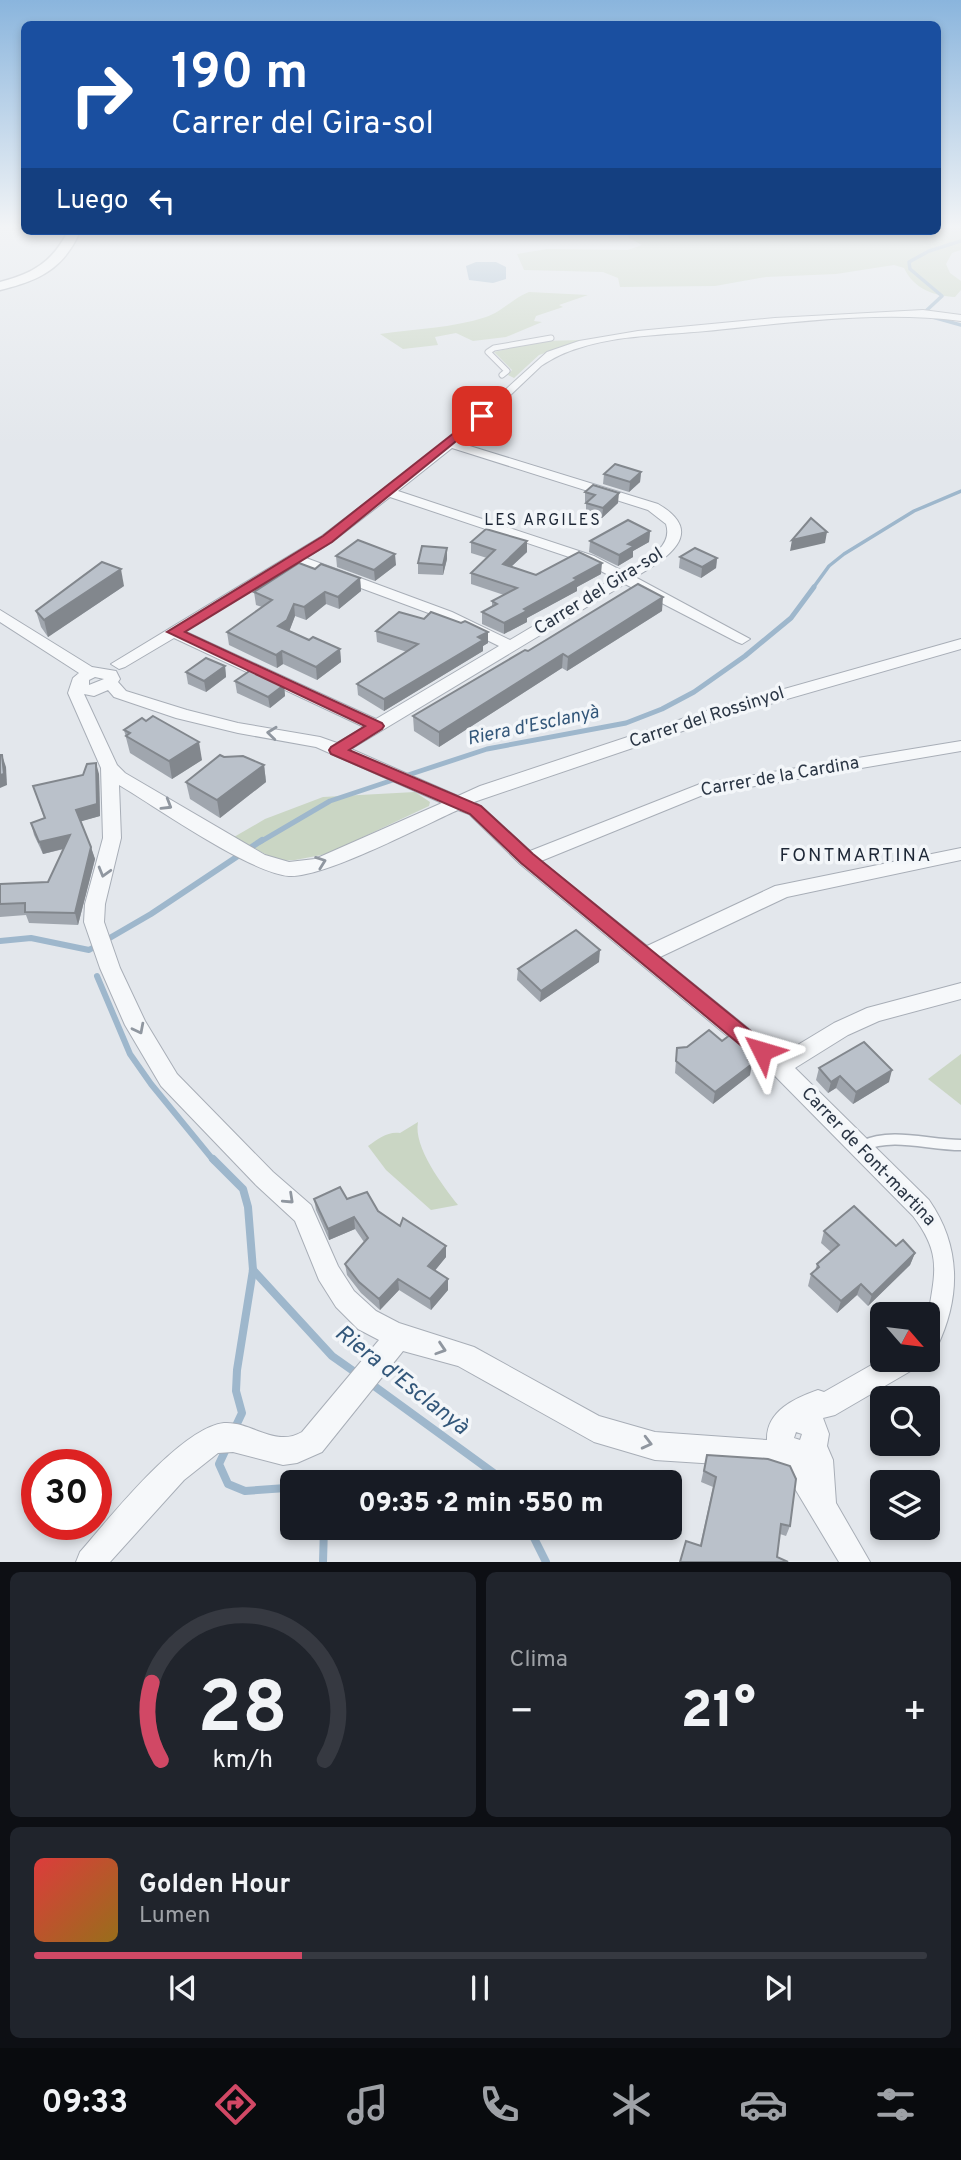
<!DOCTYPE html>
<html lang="es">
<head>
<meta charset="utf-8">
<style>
	:root { --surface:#171b24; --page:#20242c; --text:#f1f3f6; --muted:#9ea1a6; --line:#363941; --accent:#d14865 }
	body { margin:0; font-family:Overpass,sans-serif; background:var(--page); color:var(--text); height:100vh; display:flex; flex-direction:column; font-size:26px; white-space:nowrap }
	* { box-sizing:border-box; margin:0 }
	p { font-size:23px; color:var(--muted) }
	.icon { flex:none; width:38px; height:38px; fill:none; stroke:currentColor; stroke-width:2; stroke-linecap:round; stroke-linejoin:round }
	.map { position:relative; height:1562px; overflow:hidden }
	.details { display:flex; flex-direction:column; gap:10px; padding:10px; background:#0d0f14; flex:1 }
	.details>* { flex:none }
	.hud { position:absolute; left:21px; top:21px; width:920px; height:214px; border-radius:10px; box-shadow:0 4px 10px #0003; background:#1a4fa0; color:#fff; overflow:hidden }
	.needle { width:46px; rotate:118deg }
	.buttons { position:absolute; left:870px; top:1302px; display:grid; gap:14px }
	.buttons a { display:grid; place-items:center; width:70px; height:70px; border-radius:10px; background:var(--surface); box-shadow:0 4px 10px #0003; font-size:35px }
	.speed { position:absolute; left:21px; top:1449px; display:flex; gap:14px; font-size:35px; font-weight:700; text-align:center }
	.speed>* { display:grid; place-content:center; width:91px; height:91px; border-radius:50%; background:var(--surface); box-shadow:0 4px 10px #0003; line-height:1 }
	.speed .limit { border:10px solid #d22; background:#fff; color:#111 }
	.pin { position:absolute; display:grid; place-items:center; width:60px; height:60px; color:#fff; margin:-30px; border-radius:14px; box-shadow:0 4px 10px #0006 }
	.me { position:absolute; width:77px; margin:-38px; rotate:310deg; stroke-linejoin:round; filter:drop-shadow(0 0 5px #0008) }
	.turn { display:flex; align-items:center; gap:24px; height:147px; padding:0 35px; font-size:32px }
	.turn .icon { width:91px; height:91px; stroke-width:2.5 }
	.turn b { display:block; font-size:49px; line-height:60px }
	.then { display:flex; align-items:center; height:66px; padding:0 35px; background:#0003; gap:14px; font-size:26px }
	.big { font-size:52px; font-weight:800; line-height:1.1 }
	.details .card { flex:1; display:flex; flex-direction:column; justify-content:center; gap:10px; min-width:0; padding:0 24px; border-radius:10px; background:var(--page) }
	.details .dial { align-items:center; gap:0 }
	.dial svg { height:182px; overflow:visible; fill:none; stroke:var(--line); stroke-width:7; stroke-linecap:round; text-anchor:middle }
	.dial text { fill:var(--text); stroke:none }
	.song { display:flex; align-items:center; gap:21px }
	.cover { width:84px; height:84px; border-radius:10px; background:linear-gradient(135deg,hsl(0 70% 55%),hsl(40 70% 35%)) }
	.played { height:7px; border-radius:4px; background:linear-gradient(90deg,var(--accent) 30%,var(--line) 30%) }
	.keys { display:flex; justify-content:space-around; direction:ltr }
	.heat { display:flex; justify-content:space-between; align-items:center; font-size:38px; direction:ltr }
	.details .tiles { flex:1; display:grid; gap:10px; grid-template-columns:1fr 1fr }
	.card:last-child { grid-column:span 2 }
	.trip { position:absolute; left:280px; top:1470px; width:402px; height:70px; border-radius:10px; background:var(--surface); box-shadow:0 4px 10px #0003; font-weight:800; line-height:70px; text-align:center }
	.tab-bar { display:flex; height:112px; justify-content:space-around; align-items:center; background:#090b0e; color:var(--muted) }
	.tab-bar .icon { width:49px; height:49px }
	.tab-bar .current { color:var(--accent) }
	.tab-bar b { font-size:32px; color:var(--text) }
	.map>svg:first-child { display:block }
	.green { fill:#cad6c4 }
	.water { fill:#9eb7cc }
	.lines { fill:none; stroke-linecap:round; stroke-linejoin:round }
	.stream-far3 { stroke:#9eb7cc; stroke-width:3.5 }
	.stream-far2 { stroke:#9eb7cc; stroke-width:5 }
	.stream-far1 { stroke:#9eb7cc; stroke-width:6 }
	.stream { stroke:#9eb7cc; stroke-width:8 }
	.lane-far1-casing { stroke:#a8aeb7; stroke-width:7 }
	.lane-casing { stroke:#a8aeb7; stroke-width:13 }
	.street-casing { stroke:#a8aeb7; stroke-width:2 }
	.secondary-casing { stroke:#a8aeb7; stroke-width:3 }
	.lane-far1 { stroke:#f6f8fa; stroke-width:5 }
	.lane { stroke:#f6f8fa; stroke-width:10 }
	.street { fill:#f6f8fa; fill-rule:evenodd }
	.secondary { fill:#fff; fill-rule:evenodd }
	.wall { fill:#a0a6ae }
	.shaded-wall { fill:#82878d }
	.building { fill:#bac1ca; stroke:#82878d; stroke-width:2 }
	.oneway { stroke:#9097a0 }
	.route { fill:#d14865; stroke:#882f42; stroke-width:2 }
	.labels { text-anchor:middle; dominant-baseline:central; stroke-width:7; stroke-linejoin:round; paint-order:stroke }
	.far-neighbourhood-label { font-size:16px; letter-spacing:2px; fill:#1d2736; stroke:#f3f6f9 }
	.street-label { font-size:18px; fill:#2b3645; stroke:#f3f6f9 }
	.water-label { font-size:19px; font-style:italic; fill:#33577a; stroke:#f3f6f9 }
	.neighbourhood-label { font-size:19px; letter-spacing:2px; fill:#1d2736; stroke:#f3f6f9 }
	.near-water-label { font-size:23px; font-style:italic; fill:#33577a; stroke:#f3f6f9 }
</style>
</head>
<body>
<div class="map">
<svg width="961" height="1562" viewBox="0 0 961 1562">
	<rect width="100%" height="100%" fill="#e3e7ec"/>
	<g class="green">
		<path d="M938,226H961V250L952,253L946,264L950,273L961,281V290L955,297C934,296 914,289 904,268L894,265L836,274L766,277L715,286L620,287L618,278L603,272L524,270L517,254L547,249L628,250L642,245L629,238L627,231H938Z"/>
		<path d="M529,292L588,295L559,305L563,307L536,316L534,321L542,322L506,337L473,341L456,333L435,337L438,345L403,349L380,334C414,329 453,328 486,317C502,312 513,298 529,292Z"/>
		<path d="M584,340L539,355L514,378L508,375L512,370L494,352L541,341Z"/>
		<path d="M415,792L430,802L429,806L327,854L295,860L278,861L234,837L265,819L323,797Z"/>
		<path d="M961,1054V1105L928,1079Z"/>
		<path d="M418,1122C413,1147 443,1186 458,1205L431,1210L386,1170L368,1146C378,1139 388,1131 400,1133Z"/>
	</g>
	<path class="water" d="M476,262H496L506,267V279L493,283L469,280L466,266Z"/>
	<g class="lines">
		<g class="stream-far3">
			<path d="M961,241L929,251L909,262L910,269L942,296L927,310L929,316L961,325"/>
			<path d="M813,588L829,566L844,554L914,511L961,491"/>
		</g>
		<g class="stream-far2">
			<path d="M405,776L487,749L626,723L662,709L694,692L745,656L791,618L814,587"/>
			<path d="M260,842L330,801L396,779"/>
		</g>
		<g class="stream-far1">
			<path d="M0,941L31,938L89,950L151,914L262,840"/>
			<path d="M97,976L130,1054L151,1084L214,1161"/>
		</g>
		<g class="stream">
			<path d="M213,1159L243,1189L248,1207L253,1270L237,1370L236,1391L242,1413L234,1430"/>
			<path d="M253,1270L332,1356L359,1375"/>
			<path d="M370,1383L506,1482"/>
			<path d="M226,1449L219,1464L228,1484L245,1491L286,1488L292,1492"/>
			<path d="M529,1528L546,1562"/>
			<path d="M323,1562L324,1528"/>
		</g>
		<g class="lane-far1-casing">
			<path id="lane-far1" d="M502,375L507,371L488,352L494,348L551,338"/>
		</g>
		<g class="lane-casing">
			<path id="lane" d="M862,1146C894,1132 927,1145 961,1145"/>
		</g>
		<g class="street-casing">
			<path id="street" d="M923,310L961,315V321C879,310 788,323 706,331C664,335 619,335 579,348C565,352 553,358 541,366L460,443L658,504C708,533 666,559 635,577L750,639L742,644L737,642L625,584L351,749L458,796L480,786L706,711L961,639V649L718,719L474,802L481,806L530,851L700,784L961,741V751L703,795L541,861L647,946L775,886L961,848V860L787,897L660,957L781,1055L834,1023L867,1008L961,983V999L879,1021L848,1035L795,1068L929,1200C961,1246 961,1297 937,1347L928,1350C928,1340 926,1327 928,1316C935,1272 942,1254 913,1216L772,1073L520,864L469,814L458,810C422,826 324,878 289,876C248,872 158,808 119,785L121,838L105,904L104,922L120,968L145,1021L177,1074L273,1172L311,1205L338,1266L354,1291L376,1311L399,1323L474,1347L599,1416L655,1432L767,1440C766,1411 795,1398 818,1390L824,1392L882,1359L918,1360L914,1369L835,1415L823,1418L829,1434L827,1446L833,1460L836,1503L870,1562H839L791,1482L786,1465L778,1468L655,1460L594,1442L458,1366L403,1351L322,1452L297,1463L283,1465L233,1452L218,1453L184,1480L110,1562H76L80,1552C109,1519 180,1428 224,1423C251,1421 275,1448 302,1432L379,1340L358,1329L336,1307L319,1280L295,1221L257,1186L161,1086L125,1025L100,968L84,922L85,904L103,838L101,768L68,693L73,678L79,673L0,622V610L92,667L116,671L120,679L118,682L126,691L187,710L238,723L320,737L337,743L364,727L174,638L125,667L119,669L111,664L322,536L463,428L547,352L579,341L638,331L775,318ZM452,448L648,510L666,524C674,549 642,561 624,572L594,556L398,491ZM390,497L584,562L614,578L510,640L452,612L306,558L332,542ZM296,564L442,618L499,646L376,719L184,631ZM95,677L104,679L89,685V680ZM108,690L114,697L176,718L238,733L316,747L442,803L315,859L289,862L265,855L125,773L117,765L84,694L94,696ZM796,1432L802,1434L800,1440L794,1438Z"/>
		</g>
		<g class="secondary-casing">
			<path id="secondary" d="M68,231H80C64,269 38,281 0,290V282C32,274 53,262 68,231Z"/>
		</g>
		<use href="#lane-far1" class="lane-far1"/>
		<use href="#lane" class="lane"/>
		<use href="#street" class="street"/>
		<use href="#secondary" class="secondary"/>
	</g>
	<g class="wall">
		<path d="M641,472L640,482L629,492L603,484L604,474Z"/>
		<path d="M585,492L618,503L602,518L586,513V503L585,502Z"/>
		<path d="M650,531L649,542L633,551V557L618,566L589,552L590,541Z"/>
		<path d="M471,542L527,552L511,567L536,575L601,574L577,587V591L527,618V622L504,634L482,624V612L492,607V601L504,595L471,584V573L487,558L471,553Z"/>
		<path d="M336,556L396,565L375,581L337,567Z"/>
		<path d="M680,557L717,558L716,568L701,578L679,568Z"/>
		<path d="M447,559L443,575L418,574V563Z"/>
		<path d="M315,569L360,578L361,591L339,609L326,604L306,620L295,616L289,631L309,640L340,649L341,662L317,680L283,664L277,668L229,645L227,632L262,607L256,605L254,592Z"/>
		<path d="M124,586L48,637L41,627L36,611Z"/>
		<path d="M662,611L567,671L562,668L439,747L414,731L413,716L528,651Z"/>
		<path d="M424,619L488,632V643L483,646V651L384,711L358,695L357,684L407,652L377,642L376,631Z"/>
		<path d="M225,666L226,677L206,692L188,684L186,672Z"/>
		<path d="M235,681L284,685L285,696L270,708L237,693Z"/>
		<path d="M124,730L202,760L172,779L130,753Z"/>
		<path d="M224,757L264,765L266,782L220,818L190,799L186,782Z"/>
		<path d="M99,774L100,816L81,821L95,859L78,925L29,923L26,915L0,917V884L48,882L64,849L43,854L34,835L31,823L44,818L33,786Z"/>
		<path d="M599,962L540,1002L517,980L518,969Z"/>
		<path d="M722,1041L753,1055L750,1075L713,1104L675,1073L677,1048L687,1047Z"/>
		<path d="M819,1068L889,1082L853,1104L836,1088L828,1093L816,1080Z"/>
		<path d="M314,1199H347L378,1211L446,1257L435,1270L448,1279V1290L431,1310L399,1290L380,1310L361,1293L347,1275L345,1264L364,1242L355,1229L329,1240L316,1210Z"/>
		<path d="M824,1231L896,1246L915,1253L910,1265L868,1306L857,1295L837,1313L808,1286L811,1274L815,1271L817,1264L831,1252L821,1243Z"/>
		<path d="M707,1455L790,1526L786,1536L780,1534L777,1557L700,1546L713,1487L701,1482Z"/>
	</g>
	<g class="shaded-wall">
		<path d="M641,472L640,482L629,492L630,482Z"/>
		<path d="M619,493L618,503L602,518L603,508Z"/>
		<path d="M650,531L649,542L633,551V557L618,566L619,555L628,544Z"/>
		<path d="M827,532L825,543L790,551L792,540Z"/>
		<path d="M527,541V552L502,575L503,564Z"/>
		<path d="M447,548V559L443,575V565Z"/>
		<path d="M395,554L396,565L375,581L374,570Z"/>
		<path d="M717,558L716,568L701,578L702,567Z"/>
		<path d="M602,563L601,574L577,587V591L527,618V622L504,634V623L524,609L574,578Z"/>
		<path d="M121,569L124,586L48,637L44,620Z"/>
		<path d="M360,578L361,591L339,609L338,597Z"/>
		<path d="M325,592L326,604L306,620L304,607Z"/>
		<path d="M663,597L662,611L567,671L568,657Z"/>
		<path d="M294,604L295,616L289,632L278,626Z"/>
		<path d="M488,632V643L483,646V651L384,711V699Z"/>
		<path d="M340,649L341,662L317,680L316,667Z"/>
		<path d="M282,651L283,664L277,668L276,655Z"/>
		<path d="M563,654L562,668L439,747V732Z"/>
		<path d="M225,666L226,677L206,692L204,681Z"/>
		<path d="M284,685L285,696L270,708L268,697Z"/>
		<path d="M199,742L202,760L172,779L169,761Z"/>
		<path d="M2,755L6,767L7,785L0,788V775Z"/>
		<path d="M96,763L99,774L100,816L79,822L76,810Z"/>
		<path d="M264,765L266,782L220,818L217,800Z"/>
		<path d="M70,835L74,846L43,854L39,842Z"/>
		<path d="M91,847L95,859L78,925L75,913Z"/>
		<path d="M600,950L599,962L540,1002L541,991Z"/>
		<path d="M753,1055L750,1075L713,1104L715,1092Z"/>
		<path d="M892,1070L889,1082L853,1104L856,1092Z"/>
		<path d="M840,1076L836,1088L828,1093L831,1082Z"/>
		<path d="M354,1217L355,1229L329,1240L328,1229Z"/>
		<path d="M446,1246V1257L429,1278L428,1266Z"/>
		<path d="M915,1253L910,1265L868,1306L872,1295Z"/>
		<path d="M398,1279L399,1290L380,1310L379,1299Z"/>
		<path d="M448,1279V1290L431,1310L430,1299Z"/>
		<path d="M861,1284L857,1295L837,1313L841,1301Z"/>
	</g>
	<g class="building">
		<path d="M615,464L641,472L630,482L604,474Z"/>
		<path d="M593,485L619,493L603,508L586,503L595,495L585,492Z"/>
		<path d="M811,518L827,532L792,540Z"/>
		<path d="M628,520L650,531L628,544L634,546L619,555L590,541Z"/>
		<path d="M486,529L527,541L503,564L536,575L579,552L602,563L574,578L577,580L524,609L527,611L504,623L482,612L497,604L492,601L517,588L471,573L495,550L471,542Z"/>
		<path d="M358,540L395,554L374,570L336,556Z"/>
		<path d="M422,546L447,548L443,565L418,563Z"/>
		<path d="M695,548L717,558L702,567L680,557Z"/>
		<path d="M102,562L121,569L44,620L36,611Z"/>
		<path d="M299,563L315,569L321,564L360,578L338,597L325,592L304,607L294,604L287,620L278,626L309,640L313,637L340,649L316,667L282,651L276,655L227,632L272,600L254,592Z"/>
		<path d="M638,584L663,597L568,657L563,654L439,732L413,716L525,650L528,651Z"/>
		<path d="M399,612L424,619L431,612L461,623L465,621L488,632L478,637L483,640L384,699L357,684L418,644L376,631Z"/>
		<path d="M206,658L225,666L204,681L186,672Z"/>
		<path d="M251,670L284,685L268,697L235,681Z"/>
		<path d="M153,716L199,742L169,761L126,736L130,733L124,730L142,718L146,721Z"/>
		<path d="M0,755H2L4,774L0,775Z"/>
		<path d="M220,755L224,757L243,756L264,765L217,800L186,782Z"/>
		<path d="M96,763L97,804L76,810L91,847L75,913L25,912V903L0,904V884L48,882L70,835L39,842L31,823L45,818L33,786L83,775L87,764Z"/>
		<path d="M576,930L600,950L541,991L518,969Z"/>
		<path d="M709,1030L722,1041L730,1035L753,1055L748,1060L752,1064L715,1092L676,1061L677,1048L687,1047Z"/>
		<path d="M864,1042L892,1070L856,1092L840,1076L831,1082L819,1068Z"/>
		<path d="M340,1187L347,1199L367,1192L378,1211L400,1226L403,1218L446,1246L428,1266L448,1279L430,1299L398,1279L379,1299L359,1282L345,1264L368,1238L354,1217L328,1229L314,1199Z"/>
		<path d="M854,1206L896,1246L903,1240L915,1253L872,1295L861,1284L841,1301L811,1274L819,1267L817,1264L839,1245L824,1231Z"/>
		<path d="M707,1455L768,1459L790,1466L796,1479L790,1526L781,1524L777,1557L788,1562H680L686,1541L701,1546L716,1477L704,1471Z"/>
	</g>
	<defs><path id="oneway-chevron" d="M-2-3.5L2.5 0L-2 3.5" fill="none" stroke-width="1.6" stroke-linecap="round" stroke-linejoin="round" transform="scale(1.75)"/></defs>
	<g class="oneway">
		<use href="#oneway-chevron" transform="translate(272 733) rotate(-174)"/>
		<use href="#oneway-chevron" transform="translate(167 805) rotate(31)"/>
		<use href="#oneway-chevron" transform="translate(321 862) rotate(-20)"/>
		<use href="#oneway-chevron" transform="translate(104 872) rotate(106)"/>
		<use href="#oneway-chevron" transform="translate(139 1029) rotate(63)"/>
		<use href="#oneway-chevron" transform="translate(289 1199) rotate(43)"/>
		<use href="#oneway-chevron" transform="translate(441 1349) rotate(18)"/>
		<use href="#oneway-chevron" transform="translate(647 1443) rotate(14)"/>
	</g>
	<linearGradient id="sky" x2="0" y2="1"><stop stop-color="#8ab5dd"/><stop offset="0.51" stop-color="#f2f4f6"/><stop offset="1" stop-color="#f2f4f6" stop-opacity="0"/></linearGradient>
	<rect width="961" height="445" fill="url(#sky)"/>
	<path class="route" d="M478,414L487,416L332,542L185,632L382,723L384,726L382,729L349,750L481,806L533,854L769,1046L772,1051L769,1057L762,1059L755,1057L521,863L470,814L331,754L329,750L331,747L365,726L167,632L323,536Z"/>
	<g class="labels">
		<g class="far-neighbourhood-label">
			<text x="543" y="521">LES ARGILES</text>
		</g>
		<g class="street-label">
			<text transform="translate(599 592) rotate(-32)">Carrer del Gira-sol</text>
			<text transform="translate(707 718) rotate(-18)">Carrer del Rossinyol</text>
			<text transform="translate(780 777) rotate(-10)">Carrer de la Cardina</text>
			<text transform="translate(868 1157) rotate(46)">Carrer de Font-martina</text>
		</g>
		<g class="water-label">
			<text transform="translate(533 726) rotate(-12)">Riera d'Esclanyà</text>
		</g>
		<g class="neighbourhood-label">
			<text x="856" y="856">FONTMARTINA</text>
		</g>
		<g class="near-water-label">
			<text transform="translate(401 1381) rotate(38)">Riera d'Esclanyà</text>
		</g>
	</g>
</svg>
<div class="buttons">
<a><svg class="needle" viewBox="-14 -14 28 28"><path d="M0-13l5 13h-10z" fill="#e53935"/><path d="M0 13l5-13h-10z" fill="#9ea1a6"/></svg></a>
<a><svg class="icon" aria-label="search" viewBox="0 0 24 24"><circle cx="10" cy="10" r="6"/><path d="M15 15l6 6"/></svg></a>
<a><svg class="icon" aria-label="layers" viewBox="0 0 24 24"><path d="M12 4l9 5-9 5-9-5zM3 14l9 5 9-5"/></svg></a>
</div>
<div class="speed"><div class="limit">30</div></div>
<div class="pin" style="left:482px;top:416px;background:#d93025"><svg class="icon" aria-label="arrive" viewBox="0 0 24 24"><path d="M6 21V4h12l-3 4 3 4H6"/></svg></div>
<svg class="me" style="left:762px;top:1051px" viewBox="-20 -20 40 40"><path d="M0-17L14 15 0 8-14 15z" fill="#d14865" stroke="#fff" stroke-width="4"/></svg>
<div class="trip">09:35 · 2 min · 550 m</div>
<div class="hud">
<div class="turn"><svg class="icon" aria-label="right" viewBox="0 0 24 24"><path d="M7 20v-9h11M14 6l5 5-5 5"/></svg><div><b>190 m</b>Carrer del Gira-sol</div></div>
<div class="then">Luego<svg class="icon" aria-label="left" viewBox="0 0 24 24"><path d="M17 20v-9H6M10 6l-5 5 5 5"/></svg></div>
</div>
</div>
<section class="details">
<div class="tiles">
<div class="card dial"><svg viewBox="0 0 100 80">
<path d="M14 69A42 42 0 1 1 86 69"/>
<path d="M14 69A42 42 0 0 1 10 35" stroke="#d14865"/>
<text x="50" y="56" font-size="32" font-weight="700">28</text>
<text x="50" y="72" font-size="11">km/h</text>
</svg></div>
<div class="card"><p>Clima</p>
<div class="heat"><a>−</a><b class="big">21°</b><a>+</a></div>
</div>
<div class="card">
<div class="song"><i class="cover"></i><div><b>Golden Hour</b><p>Lumen</p></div></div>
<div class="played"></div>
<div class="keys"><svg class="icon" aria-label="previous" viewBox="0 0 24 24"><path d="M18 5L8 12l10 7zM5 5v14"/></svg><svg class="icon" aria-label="pause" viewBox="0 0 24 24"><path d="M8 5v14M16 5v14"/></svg><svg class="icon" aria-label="next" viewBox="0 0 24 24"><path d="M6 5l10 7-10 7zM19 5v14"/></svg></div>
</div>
</div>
</section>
<nav class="tab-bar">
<b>09:33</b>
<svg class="icon current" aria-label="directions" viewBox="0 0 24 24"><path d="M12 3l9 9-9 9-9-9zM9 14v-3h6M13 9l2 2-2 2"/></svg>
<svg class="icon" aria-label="music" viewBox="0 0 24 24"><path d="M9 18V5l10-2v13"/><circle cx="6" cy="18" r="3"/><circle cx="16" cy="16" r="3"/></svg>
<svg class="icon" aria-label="phone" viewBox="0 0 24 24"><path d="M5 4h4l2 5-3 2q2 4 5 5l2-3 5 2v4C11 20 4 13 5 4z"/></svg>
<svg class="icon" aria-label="climate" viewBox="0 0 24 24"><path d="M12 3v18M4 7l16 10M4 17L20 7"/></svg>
<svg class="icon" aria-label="car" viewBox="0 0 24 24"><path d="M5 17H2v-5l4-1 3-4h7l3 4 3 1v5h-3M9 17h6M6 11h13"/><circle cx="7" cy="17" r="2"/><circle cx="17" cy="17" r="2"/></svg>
<svg class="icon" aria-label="filters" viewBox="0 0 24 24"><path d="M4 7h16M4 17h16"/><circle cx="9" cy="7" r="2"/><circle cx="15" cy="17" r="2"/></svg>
</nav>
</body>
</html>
